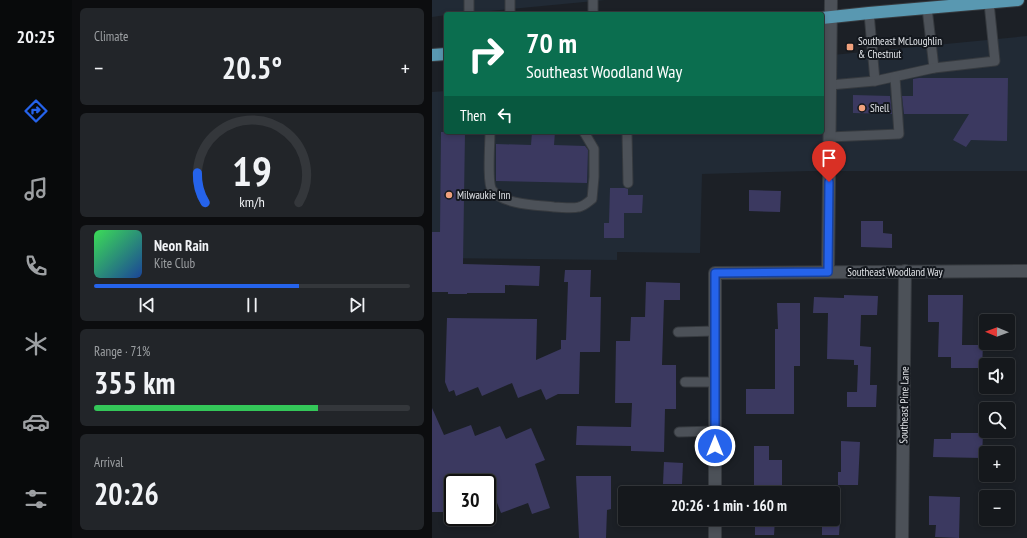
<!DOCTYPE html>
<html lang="en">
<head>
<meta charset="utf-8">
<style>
	:root { --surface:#15181c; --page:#222529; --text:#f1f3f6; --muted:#9da0a3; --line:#34373b; --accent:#2563eb }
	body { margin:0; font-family:"PT Sans Narrow",sans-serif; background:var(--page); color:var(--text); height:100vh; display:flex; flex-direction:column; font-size:15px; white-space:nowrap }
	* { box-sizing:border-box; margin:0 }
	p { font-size:13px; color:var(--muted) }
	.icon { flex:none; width:22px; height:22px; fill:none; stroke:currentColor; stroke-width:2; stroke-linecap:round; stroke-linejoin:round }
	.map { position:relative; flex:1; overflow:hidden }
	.side { display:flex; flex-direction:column; gap:8px; padding:8px; background:#0c0d0f; width:360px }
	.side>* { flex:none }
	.banner { position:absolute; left:12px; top:12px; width:380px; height:122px; border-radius:4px; box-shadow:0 2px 6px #0003,0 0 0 1px var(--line); background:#0b6e4f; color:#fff; overflow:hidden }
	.needle { width:26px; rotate:271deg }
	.tools { position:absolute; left:547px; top:314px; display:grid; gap:8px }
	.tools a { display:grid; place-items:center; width:36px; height:36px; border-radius:4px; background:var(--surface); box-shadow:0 2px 6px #0003,0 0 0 1px var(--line); font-size:20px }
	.speed { position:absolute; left:12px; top:474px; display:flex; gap:8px; font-size:20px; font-weight:700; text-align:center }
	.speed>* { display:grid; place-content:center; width:52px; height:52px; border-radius:50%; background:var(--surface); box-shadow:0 2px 6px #0003,0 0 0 1px var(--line); line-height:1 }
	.speed .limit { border:2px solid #111; border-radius:6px; background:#fff; color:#111 }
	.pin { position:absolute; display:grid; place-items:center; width:34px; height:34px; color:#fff; margin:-41px -17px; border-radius:50% 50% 50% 0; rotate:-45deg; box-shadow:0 0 4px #0007 }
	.pin .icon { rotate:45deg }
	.me { position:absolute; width:44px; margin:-22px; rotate:0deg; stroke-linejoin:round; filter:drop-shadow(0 0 3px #0008) }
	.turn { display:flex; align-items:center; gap:14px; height:84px; padding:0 16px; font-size:18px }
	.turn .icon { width:52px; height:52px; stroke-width:2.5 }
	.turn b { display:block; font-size:28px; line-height:34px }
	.then { display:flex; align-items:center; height:38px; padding:0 16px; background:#0003; gap:8px; font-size:15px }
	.big { font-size:30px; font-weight:600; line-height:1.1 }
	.side .card { flex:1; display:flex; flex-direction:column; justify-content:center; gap:6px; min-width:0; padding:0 14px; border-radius:6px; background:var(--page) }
	.side .dial { align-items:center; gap:0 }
	.dial svg { height:104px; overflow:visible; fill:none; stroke:var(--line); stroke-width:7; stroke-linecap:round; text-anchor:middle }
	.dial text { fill:var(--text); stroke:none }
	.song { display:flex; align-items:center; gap:12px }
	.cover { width:48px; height:48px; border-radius:6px; background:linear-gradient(135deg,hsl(130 70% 55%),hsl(220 70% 35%)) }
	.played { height:4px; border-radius:2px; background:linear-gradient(90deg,var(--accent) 65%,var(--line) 65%) }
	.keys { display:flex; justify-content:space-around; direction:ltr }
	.heat { display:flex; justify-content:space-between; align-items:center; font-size:22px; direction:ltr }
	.charge { height:6px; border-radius:3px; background:linear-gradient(90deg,#34c759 71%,var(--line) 0) }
	.trip { position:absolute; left:186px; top:486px; width:222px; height:40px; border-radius:4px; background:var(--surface); box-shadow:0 2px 6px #0003,0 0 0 1px var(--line); font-weight:600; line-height:40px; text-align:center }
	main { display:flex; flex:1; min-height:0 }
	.dock { display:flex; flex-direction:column; width:72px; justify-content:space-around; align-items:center; background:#080a0b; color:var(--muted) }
	.dock .icon { width:28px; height:28px }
	.dock .on { color:var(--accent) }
	.dock b { font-size:18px; color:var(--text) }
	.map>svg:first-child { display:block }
	.built { fill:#212a35 }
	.building { fill:#3b3960 }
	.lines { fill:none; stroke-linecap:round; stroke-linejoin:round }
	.lane-casing { stroke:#363a3f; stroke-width:11 }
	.street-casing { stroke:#363a3f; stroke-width:14 }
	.primary-casing { stroke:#363a3f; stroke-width:14 }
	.lane { stroke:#4c5158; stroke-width:9 }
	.street { stroke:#4c5158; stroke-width:12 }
	.primary { stroke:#5998b1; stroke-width:12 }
	.route-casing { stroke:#184099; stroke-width:10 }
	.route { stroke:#2563eb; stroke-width:7 }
	.poi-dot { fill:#f1a17d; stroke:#13171d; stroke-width:1.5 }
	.labels { text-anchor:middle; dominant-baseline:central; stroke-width:4; stroke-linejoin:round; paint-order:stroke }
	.poi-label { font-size:11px; fill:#e2e5e9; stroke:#13171d; text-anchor:start }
	.street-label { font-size:11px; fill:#e2e5e9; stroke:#13171d }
</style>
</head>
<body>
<main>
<nav class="dock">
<b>20:25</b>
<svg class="icon on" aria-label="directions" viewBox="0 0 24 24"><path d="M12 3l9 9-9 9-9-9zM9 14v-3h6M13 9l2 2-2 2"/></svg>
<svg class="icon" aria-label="music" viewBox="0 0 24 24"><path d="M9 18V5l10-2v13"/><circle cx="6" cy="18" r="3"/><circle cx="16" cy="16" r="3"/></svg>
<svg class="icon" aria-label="phone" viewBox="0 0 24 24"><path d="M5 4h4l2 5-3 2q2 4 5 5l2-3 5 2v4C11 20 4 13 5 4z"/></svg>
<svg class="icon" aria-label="climate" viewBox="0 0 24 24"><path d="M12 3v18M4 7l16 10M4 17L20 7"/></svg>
<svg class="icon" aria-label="car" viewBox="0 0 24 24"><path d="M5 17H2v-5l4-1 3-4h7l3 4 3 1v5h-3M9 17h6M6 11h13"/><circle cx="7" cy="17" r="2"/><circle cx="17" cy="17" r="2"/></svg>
<svg class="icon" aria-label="filters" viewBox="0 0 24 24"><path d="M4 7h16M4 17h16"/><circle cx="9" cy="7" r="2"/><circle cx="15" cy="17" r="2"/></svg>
</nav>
<section class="side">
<div class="card"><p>Climate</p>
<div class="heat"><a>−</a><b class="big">20.5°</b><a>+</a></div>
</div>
<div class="card dial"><svg viewBox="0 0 100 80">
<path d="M14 69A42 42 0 1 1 86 69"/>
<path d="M14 69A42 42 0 0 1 8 46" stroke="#2563eb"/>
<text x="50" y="56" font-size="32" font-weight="700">19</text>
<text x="50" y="72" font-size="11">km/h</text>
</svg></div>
<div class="card">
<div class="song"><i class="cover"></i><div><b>Neon Rain</b><p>Kite Club</p></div></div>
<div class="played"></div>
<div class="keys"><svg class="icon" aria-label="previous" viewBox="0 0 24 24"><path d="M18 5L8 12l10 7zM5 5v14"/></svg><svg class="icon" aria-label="pause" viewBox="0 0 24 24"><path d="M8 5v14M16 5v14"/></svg><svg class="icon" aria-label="next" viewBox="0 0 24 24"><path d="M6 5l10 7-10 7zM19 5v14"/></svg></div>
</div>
<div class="card"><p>Range · 71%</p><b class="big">355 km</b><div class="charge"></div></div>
<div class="card"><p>Arrival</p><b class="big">20:26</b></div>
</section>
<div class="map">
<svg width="595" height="538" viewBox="0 0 595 538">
	<rect width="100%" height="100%" fill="#1c2026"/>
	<g class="built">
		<path d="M0,0H173L27,14H14V15L0,17Z"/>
		<path d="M595,36V171H378L270,174L268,253L185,252V260L0,258V92L14,91V132H390V56Z"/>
	</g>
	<g class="building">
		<path d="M487,78H576L575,141L539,140L534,147L521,140L537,114H472L470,96H481V79Z"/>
		<path d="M421,95L458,96L460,114L421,113Z"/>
		<path d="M9,132H33L31,264L108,266L107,286L73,285V293H35V294H16V292H0V232H8Z"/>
		<path d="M100,132H123L122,145L153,146L156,150L155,183L64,181V144L99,145Z"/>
		<path d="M178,188H193L196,189V195H211L210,213H192V238H172V223H177Z"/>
		<path d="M317,190L349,191L348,212L317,211Z"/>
		<path d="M429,221H451V233L460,234V248L429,247Z"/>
		<path d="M133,270H159L158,297H169L168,352H148L147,394H126L114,400L109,389L86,398L80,383L50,396L46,387L24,396L22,390L17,392L13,382L15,318L105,319L104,360L129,349V340H134L136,282H132Z"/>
		<path d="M214,282L248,283V300H232L230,365H244V409H233L232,452L199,451V446L144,445L145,426L199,427L200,403H183L184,341H198L199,317H213Z"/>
		<path d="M412,295L446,296L445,315H429L428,346L439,347L438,385H445L444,407H415V392H425L426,365H422V360L395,359L396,313H381L382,297L412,298Z"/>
		<path d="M496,295H531L530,345H551L550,368H519V357H506L507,322H496Z"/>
		<path d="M345,303H368V366H362V414H314V389H343V329H346Z"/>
		<path d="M0,408L12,435L39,425L43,436L68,426L74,439L99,428L113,460L103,464L118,508L100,514L96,503L69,513L62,495L55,497V483H12L11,512H0Z"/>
		<path d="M519,433H551L550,458L501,457L502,439H519Z"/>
		<path d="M409,441L428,442L426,485H406V472H409Z"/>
		<path d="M322,446H337V460H350V486L322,485Z"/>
		<path d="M232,462L251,463L250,484H231Z"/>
		<path d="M144,476H179V509L175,510L174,538H147Z"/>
		<path d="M497,496L528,497L527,538L503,537L504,525H497Z"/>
		<path d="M323,519H343L342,535H323Z"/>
		<path d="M390,519H408L407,535H390Z"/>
	</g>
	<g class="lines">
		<g class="lane-casing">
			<g id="lane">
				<path d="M495,8L502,68"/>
				<path d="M437,13L443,81"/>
				<path d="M37,14V0"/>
				<path d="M78,14V0"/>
				<path d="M161,14V0"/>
				<path d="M398,85L443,81L502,68L563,61L557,3"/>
				<path d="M58,132C58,143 55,183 60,190C71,205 106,205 122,207C130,207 139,209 147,207C152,206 156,202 160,199L162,177V149L152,132"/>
				<path d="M195,132L196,183"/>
				<path d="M397,137L467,134L463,77"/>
				<path d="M246,332L283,331"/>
				<path d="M253,382H283"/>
				<path d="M247,432L283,431"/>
			</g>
		</g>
		<g class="street-casing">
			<g id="street">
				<path d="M396,272L399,0"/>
				<path d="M283,493V273L595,271"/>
				<path d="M283,538V519"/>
				<path d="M470,538L473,271"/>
			</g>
		</g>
		<g class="primary-casing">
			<g id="primary">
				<path d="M390,18L437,13L586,0"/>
				<path d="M0,55L14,54"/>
			</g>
		</g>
		<use href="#lane" class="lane"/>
		<use href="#street" class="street"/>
		<use href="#primary" class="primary"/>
	</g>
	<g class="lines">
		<g class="route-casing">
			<path id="route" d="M283,446V273L396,272L397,182"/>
		</g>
		<use href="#route" class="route"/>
	</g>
	<g class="poi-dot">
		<rect x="414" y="43" width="8" height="8" rx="2"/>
		<circle cx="430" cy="108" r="4"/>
		<circle cx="17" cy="195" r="4"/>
	</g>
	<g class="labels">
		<g class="poi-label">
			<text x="426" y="41">Southeast McLoughlin<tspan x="426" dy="13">&amp; Chestnut</tspan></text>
			<text x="438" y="108">Shell</text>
			<text x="25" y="195">Milwaukie Inn</text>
		</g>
		<g class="street-label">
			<text x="463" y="272">Southeast Woodland Way</text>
			<text transform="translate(472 405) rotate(-89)">Southeast Pine Lane</text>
		</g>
	</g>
</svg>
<div class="tools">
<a><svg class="needle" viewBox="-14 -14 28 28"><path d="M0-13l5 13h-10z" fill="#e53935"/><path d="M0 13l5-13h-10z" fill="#9da0a3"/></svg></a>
<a><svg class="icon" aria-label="sound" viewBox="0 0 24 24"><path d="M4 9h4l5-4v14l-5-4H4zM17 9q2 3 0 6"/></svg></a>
<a><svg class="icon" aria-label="search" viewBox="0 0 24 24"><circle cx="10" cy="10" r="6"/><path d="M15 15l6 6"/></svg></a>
<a>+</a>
<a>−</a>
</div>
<div class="speed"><div class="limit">30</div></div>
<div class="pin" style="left:397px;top:182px;background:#d93025"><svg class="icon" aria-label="arrive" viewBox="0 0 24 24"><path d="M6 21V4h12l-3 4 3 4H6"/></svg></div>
<svg class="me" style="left:283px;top:446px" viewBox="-20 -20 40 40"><circle r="17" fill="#2563eb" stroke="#fff" stroke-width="3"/><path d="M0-11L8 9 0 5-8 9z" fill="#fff"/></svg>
<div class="trip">20:26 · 1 min · 160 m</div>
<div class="banner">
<div class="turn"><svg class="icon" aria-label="right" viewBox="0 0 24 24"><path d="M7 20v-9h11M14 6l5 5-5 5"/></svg><div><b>70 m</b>Southeast Woodland Way</div></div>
<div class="then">Then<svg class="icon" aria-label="left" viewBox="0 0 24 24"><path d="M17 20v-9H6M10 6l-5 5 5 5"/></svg></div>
</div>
</div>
</main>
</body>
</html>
